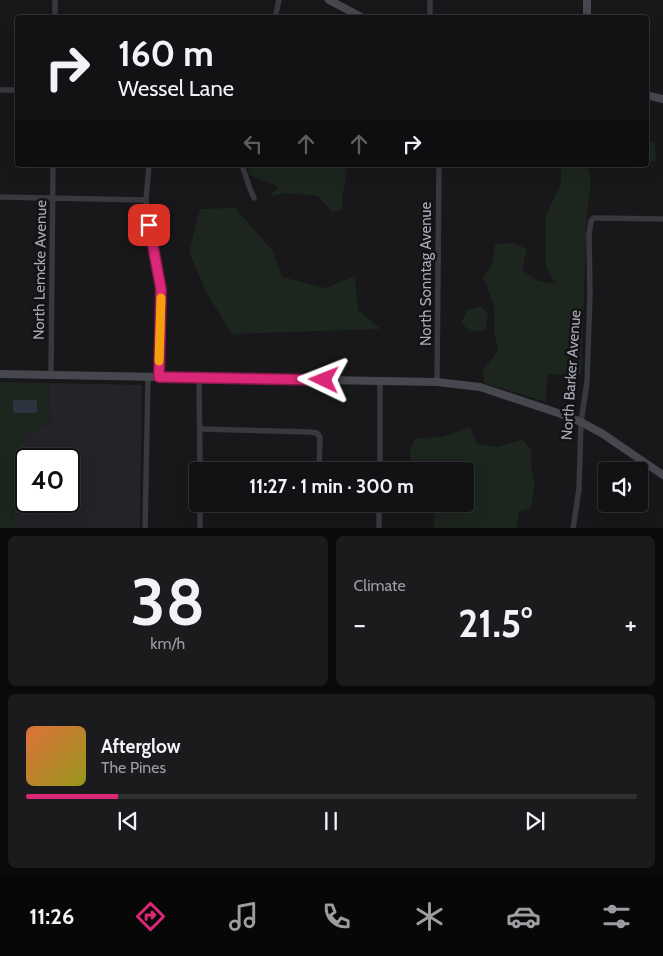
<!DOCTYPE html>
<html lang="en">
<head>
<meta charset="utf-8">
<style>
	:root { --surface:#121114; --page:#1b1a1d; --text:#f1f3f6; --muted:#9c9da0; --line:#313134; --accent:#db2777 }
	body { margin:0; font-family:Cabin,sans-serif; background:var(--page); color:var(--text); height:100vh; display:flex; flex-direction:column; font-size:19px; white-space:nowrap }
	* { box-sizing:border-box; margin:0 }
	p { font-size:16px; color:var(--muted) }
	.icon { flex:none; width:28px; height:28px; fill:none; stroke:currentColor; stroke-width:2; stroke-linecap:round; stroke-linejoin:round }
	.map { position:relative; height:528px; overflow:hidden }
	.sheet { display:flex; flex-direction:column; gap:8px; padding:8px; background:#0a090b; flex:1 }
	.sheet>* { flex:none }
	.guide { position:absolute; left:15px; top:15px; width:634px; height:152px; border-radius:5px; box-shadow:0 5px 20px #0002,0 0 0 1px var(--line); background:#121114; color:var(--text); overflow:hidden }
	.controls { position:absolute; left:598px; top:462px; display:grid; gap:10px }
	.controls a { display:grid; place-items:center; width:50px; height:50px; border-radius:5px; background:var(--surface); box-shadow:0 5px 20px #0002,0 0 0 1px var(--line); font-size:25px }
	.speed { position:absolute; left:15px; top:448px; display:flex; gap:10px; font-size:25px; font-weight:700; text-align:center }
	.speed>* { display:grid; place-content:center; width:65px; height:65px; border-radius:50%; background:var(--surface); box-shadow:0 5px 20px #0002,0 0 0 1px var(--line); line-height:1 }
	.speed .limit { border:2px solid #111; border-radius:8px; background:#fff; color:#111 }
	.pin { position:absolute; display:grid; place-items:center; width:42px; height:42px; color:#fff; margin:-21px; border-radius:10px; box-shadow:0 2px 8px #0006 }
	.me { position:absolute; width:55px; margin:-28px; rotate:272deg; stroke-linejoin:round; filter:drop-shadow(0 0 4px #0008) }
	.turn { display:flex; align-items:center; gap:18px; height:105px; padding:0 20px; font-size:22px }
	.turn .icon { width:65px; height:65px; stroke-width:2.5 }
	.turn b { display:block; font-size:35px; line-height:42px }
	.lanes { display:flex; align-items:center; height:48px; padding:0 20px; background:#0003; justify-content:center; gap:25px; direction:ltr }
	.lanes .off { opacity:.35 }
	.big { font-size:38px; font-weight:700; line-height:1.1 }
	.sheet .widget { flex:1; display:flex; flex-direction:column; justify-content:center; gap:8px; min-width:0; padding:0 18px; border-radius:8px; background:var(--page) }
	.sheet .dial { align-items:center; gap:0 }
	.dial b { font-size:65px; line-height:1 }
	.song { display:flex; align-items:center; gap:15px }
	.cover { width:60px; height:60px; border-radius:8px; background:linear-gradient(135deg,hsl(20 70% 55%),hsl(60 70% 35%)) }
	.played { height:5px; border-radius:2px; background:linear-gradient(90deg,var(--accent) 15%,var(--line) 15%) }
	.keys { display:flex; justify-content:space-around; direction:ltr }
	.heat { display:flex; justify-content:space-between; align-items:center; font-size:28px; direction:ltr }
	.sheet .tiles { flex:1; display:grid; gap:8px; grid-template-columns:1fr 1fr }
	.widget:last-child { grid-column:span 2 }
	.trip { position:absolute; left:189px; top:462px; width:285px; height:50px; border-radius:5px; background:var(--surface); box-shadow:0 5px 20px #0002,0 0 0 1px var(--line); font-weight:700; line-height:50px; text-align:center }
	.dock { display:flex; height:80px; justify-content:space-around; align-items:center; background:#070708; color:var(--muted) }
	.dock .icon { width:35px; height:35px }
	.dock .current { color:var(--accent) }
	.dock b { font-size:22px; color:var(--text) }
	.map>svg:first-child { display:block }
	.built { fill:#242327; fill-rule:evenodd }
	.green { fill:#1d251f }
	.water { fill:#2c343f }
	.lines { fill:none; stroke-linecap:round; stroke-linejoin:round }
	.street { stroke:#38383f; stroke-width:5.5 }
	.secondary { stroke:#46474f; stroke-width:8 }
	.route-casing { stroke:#8e194d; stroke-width:12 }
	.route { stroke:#db2777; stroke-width:9 }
	.slow { stroke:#f59e0b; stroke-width:9 }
	.labels { text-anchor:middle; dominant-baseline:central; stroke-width:5; stroke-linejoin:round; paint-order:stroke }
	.street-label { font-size:15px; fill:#a9acbb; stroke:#131215 }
</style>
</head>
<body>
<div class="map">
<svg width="663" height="529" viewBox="0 0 663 529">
	<rect width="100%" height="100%" fill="#18171a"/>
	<path class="built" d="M50,383L142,385L140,528L13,529L14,456L28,434L52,421L49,412ZM26,459H69V501H26Z"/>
	<g class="green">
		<path d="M646,139L655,144L656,161L646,162Z"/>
		<path d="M247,165H346L347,172L342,198V210L332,212L318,196L285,193L269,197L278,187L249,175Z"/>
		<path d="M561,165H588L591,181L587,215L581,374H547L546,402L484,383L483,369L498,351L494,331V306L483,277L492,265L495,244L513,243L527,249L522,270L538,281L556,284L546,268V215L561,183Z"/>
		<path d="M235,208L273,251L282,277L325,288L355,276L358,310L381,329L232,334L206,292L189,252L200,209Z"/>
		<path d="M481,306L488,314L486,330L471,332L461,323L467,310Z"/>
		<path d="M0,382L50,383L49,412L52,421L28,434L14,456L13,528H0Z"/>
		<path d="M470,427L477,444L497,447L521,440L525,442L531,451V465L535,484L531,508L519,511L517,528H434L435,511L429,504H465V471H415L409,454L414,439L419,438L442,437Z"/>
	</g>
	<path class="water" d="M15,400H36L37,402V412L35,413H15L13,411V401Z"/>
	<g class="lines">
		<g class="street">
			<path d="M55,18V0"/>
			<path d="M275,18L279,0"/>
			<path d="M430,18V0"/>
			<path d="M0,90H18"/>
			<path d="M149,165L146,200L147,211L161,289L159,377"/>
			<path d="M242,165L250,189L254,198"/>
			<path d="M0,197L146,200"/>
			<path d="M51,375L53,165"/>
			<path d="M199,377L200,471"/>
			<path d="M437,382L439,165"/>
			<path d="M200,429L310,432L317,433L320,437L319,471"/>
			<path d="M380,471V381"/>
			<path d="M200,504V529"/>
			<path d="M145,529L148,377"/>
			<path d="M379,529V504"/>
			<path d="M573,529L579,489L581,422L587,382L590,294L589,235L591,221L594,218H597L663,219"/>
		</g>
		<g class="secondary">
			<path d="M329,0L363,18"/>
			<path d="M587,18V0"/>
			<path d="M646,95L663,99"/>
			<path d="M0,374L437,382L480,387L561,414L581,422L603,434L663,475"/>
		</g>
	</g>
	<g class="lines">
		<g class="route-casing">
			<path id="route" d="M149,225L161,289L159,377L324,380"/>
		</g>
		<use href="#route" class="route"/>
		<path class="slow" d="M159,361L161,298"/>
	</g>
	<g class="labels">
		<g class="street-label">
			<text transform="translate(40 270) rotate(-89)">North Lemcke Avenue</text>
			<text transform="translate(426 274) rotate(-90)">North Sonntag Avenue</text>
			<text transform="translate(571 375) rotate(-86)">North Barker Avenue</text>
		</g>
	</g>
</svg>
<div class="controls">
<a><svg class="icon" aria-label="sound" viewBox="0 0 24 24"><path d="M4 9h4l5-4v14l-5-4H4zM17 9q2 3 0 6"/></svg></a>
</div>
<div class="speed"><div class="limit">40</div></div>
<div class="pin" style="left:149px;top:225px;background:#d93025"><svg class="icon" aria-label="arrive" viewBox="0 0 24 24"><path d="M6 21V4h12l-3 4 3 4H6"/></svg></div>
<svg class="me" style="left:324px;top:380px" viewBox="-20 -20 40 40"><path d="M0-17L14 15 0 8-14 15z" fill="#db2777" stroke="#fff" stroke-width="4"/></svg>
<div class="trip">11:27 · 1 min · 300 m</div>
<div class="guide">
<div class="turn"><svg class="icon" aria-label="right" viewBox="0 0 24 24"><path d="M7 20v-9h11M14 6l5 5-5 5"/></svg><div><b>160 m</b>Wessel Lane</div></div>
<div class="lanes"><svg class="icon off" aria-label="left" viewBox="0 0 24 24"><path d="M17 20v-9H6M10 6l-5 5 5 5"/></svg><svg class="icon off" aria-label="ahead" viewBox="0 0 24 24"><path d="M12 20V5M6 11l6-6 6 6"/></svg><svg class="icon off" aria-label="ahead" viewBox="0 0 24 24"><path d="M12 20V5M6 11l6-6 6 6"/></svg><svg class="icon" aria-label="right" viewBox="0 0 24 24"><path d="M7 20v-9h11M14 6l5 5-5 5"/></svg></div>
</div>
</div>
<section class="sheet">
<div class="tiles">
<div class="widget dial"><b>38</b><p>km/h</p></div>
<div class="widget"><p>Climate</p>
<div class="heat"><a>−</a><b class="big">21.5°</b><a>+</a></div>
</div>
<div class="widget">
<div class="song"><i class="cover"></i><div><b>Afterglow</b><p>The Pines</p></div></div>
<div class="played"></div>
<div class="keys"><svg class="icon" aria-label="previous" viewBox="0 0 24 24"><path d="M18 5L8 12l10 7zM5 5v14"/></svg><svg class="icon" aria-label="pause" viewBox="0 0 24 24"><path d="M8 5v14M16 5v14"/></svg><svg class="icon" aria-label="next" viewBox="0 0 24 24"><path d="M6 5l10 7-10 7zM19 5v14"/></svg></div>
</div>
</div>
</section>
<nav class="dock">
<b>11:26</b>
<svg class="icon current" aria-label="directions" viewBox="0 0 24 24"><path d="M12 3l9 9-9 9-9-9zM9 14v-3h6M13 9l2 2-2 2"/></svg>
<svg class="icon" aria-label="music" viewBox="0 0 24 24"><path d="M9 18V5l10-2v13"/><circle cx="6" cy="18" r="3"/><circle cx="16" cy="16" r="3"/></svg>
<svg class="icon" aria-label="phone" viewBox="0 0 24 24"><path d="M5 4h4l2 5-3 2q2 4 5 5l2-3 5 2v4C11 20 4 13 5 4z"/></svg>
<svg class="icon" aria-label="climate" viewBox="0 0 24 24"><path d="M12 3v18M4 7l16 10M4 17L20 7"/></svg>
<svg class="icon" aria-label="car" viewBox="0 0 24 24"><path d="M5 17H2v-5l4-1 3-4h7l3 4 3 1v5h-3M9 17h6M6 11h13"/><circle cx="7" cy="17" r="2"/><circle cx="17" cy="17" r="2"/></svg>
<svg class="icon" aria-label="filters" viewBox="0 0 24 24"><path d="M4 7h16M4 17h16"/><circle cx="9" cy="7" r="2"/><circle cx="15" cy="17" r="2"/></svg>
</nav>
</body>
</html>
